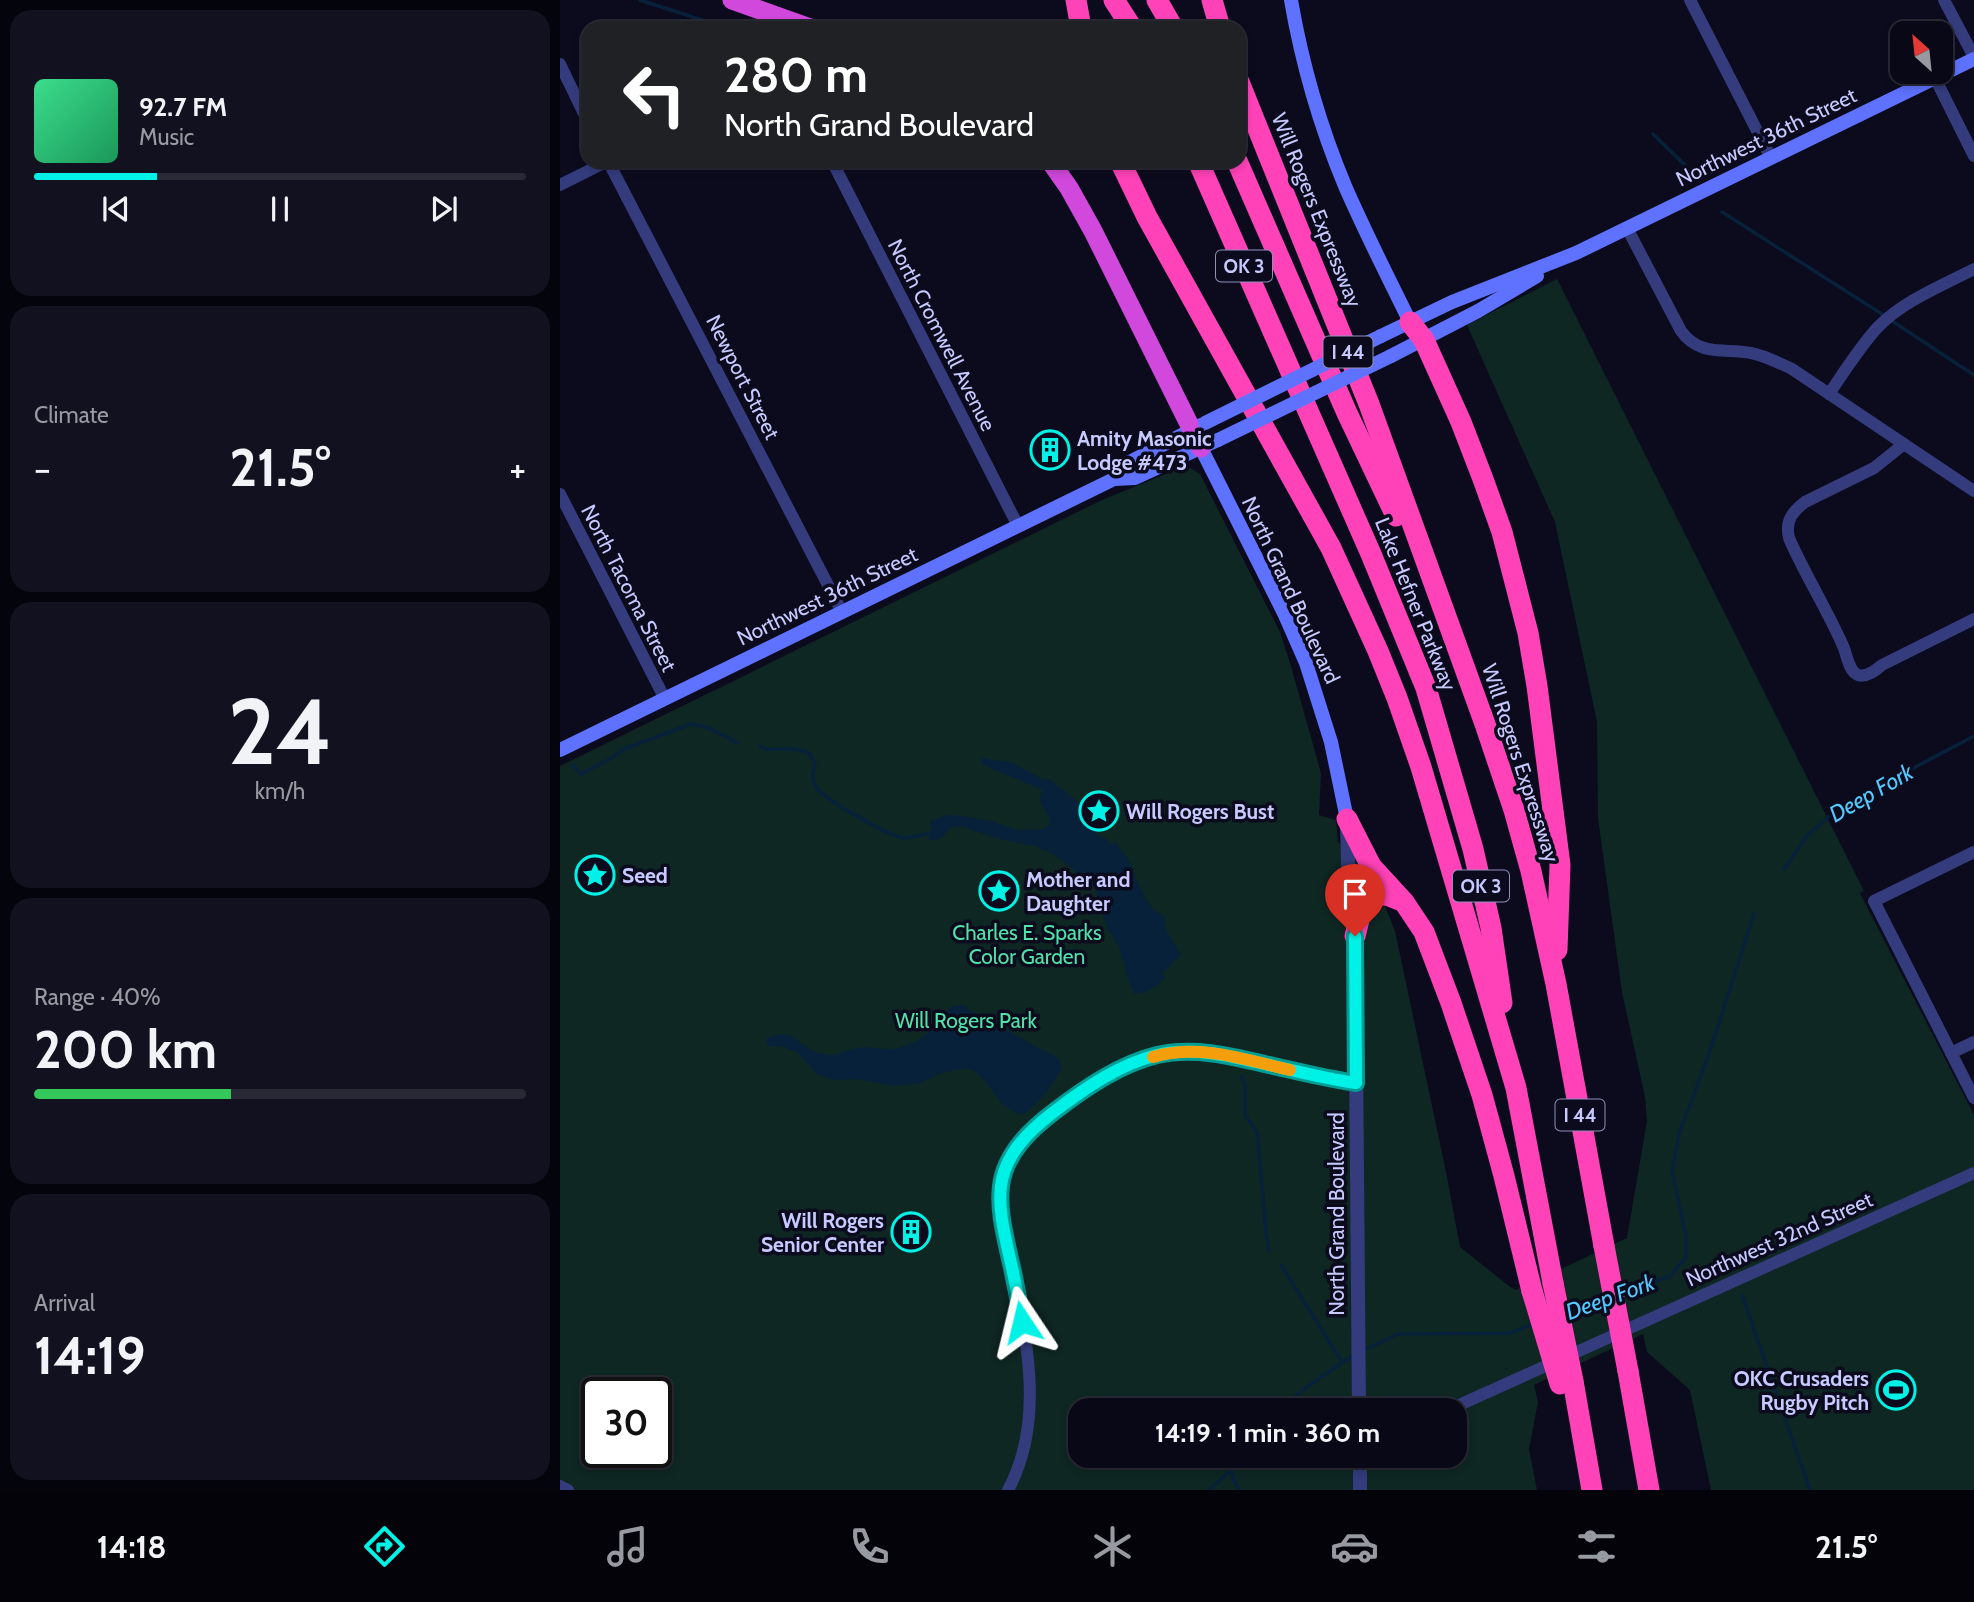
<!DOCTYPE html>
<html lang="en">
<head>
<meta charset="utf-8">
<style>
	:root { --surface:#080816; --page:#11111f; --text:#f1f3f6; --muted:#989aa1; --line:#292935; --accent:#00f2e7 }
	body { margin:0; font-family:Cabin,sans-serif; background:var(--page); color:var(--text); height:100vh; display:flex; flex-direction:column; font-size:26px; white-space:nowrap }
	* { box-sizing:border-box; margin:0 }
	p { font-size:23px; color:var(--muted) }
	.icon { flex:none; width:38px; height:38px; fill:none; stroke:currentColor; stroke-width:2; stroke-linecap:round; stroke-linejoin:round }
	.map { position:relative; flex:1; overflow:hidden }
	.sheet { display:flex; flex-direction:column; gap:10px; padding:10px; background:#04040c; width:560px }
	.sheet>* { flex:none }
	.banner { position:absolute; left:21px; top:21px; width:665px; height:147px; border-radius:21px; box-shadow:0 4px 10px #0003,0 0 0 2px var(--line); background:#202124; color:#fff; overflow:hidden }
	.needle { width:46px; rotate:333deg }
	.controls { position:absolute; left:1330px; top:21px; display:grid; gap:14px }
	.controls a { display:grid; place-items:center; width:63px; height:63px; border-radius:14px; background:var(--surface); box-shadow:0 4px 10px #0003,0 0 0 2px var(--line); font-size:35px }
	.speed { position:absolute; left:21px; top:1377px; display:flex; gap:14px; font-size:35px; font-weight:700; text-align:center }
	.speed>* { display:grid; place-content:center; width:91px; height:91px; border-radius:50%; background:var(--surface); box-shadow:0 4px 10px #0003,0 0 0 2px var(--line); line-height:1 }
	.speed .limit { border:4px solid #111; border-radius:10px; background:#fff; color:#111 }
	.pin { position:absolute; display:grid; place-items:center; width:60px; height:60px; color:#fff; margin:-72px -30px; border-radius:50% 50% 50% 0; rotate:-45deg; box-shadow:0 0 7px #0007 }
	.pin .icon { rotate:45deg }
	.me { position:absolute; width:77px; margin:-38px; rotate:350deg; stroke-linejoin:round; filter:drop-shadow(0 0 5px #0008) }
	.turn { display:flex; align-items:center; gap:24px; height:147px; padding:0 28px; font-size:32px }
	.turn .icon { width:91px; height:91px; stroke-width:2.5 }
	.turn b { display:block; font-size:49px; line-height:60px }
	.big { font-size:52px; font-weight:700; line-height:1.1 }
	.sheet .tile { flex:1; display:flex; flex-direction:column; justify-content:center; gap:10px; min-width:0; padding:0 24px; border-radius:21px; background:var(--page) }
	.sheet .dial { align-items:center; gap:0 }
	.dial b { font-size:91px; line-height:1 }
	.song { display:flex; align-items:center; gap:21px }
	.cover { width:84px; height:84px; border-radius:10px; background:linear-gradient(135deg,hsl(150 70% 55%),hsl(150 70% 35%)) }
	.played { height:7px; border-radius:4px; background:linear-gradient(90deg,var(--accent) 25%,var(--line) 25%) }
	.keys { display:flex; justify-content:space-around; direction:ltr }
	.heat { display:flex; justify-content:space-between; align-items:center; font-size:38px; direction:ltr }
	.charge { height:10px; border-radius:5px; background:linear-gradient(90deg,#34c759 40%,var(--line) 0) }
	.trip { position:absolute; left:508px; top:1398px; width:399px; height:70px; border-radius:21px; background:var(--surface); box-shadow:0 4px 10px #0003,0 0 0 2px var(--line); font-weight:700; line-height:70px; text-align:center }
	.menu { display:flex; height:112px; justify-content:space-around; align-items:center; background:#030309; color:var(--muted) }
	.menu .icon { width:49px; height:49px }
	.menu .selected { color:var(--accent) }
	.menu b { font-size:32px; color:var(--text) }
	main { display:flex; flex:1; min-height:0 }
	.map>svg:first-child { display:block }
	.green { fill:#0e2723; fill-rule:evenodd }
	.water { fill:#07213a }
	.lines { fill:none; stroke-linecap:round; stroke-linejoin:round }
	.stream { stroke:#07213a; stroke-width:3.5 }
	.minor { stroke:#343c7e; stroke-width:12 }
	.tertiary { stroke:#343c7e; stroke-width:14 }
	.secondary { stroke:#5e72ff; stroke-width:14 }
	.trunk { stroke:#d148dc; stroke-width:19 }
	.motorway { stroke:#ff42b8; stroke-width:21 }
	.secondary-bridge { stroke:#5e72ff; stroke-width:14 }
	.motorway-bridge { stroke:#ff42b8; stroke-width:21 }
	.route-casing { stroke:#009d96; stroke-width:18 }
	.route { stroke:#00f2e7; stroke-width:12 }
	.slow { stroke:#f59e0b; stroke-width:12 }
	.labels { text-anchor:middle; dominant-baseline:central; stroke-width:7; stroke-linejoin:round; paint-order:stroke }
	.shield { fill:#0b0b1d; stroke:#8f90bb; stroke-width:2 }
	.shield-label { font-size:19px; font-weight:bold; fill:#c7c9ff }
	.street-label { font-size:21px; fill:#c7c9ff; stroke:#0b0b1d }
	.poi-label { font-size:21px; font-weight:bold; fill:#c7c9ff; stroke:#0b0b1d; text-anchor:start }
	.park-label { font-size:21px; fill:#50e2a8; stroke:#0b0b1d }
	.water-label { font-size:23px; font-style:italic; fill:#55c9ff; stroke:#0b0b1d }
</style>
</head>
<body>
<main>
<section class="sheet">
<div class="tile">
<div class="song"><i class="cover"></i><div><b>92.7 FM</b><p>Music</p></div></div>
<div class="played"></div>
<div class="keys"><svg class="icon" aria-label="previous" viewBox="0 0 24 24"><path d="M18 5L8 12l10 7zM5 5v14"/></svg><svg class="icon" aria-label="pause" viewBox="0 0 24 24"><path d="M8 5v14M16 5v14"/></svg><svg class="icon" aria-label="next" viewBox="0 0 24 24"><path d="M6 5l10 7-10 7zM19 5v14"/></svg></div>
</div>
<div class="tile"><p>Climate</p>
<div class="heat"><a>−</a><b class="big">21.5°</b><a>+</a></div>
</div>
<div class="tile dial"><b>24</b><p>km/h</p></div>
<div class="tile"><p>Range · 40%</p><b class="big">200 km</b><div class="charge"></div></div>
<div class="tile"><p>Arrival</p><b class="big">14:19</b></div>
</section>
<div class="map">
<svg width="1414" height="1490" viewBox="0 0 1414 1490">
	<rect width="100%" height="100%" fill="#0b0b1d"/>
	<path class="green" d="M997,279L1304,891L1300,893L1309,911L1414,1115V1490H1151L1130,1390L1087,1352L1083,1334L974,1385L978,1402L969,1449L977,1490H0V766L542,500L618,469L629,467L640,474L720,632L730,663L761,773L759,815L776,820L778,842L795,856L817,886L835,931L886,1172L900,1247L949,1286L956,1290L1067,1238L1087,1121L1085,1097L1062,992L1038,818L1037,722L995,522L907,325ZM37,1393H96V1452H37ZM520,1410H894V1456H520Z"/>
	<g class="water">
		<path d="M422,757L432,760L451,762L484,780L489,779L519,803L537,834L548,840V843L557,844C560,851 564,852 567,858C578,875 583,909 605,916V928L621,955L602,974L606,977C597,987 587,993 574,994L566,972L559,946L547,928L534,886L495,855L475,846L443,840L403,827H392L380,839L368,840L372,832L370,821L387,815L401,816L434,822L458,830L484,829L490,824V819L479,799L483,790L421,764Z"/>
		<circle cx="440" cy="892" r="8"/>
		<path d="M404,1005L418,1017L459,1037L499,1059L502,1068C490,1089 481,1101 463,1115L453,1112L443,1105L425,1081L413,1070L403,1068L382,1073L360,1083L334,1086L297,1079L275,1080L258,1075L238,1053L221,1046H208L206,1039C235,1024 237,1048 260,1053C281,1058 279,1051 297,1048C308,1046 319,1049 330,1049C355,1048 378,1027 390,1007Z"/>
	</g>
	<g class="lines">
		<g class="stream">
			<path d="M80,0L167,28"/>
			<path d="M1093,134L1128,168"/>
			<path d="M1162,212L1325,316"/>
			<path d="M1332,321L1414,375"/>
			<path d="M200,746L206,749H236L249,753L255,764C253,772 251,778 255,786C262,798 330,837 345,838C354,838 364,834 373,832"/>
			<path d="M13,765L21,774L50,759L64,749L131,724L149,728L178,743"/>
			<path d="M1224,869L1247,836L1278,808L1414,736"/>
			<path d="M681,1076L685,1084V1115L697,1132L706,1231L709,1251"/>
			<path d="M721,1265L782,1362"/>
			<path d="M1061,1293L1110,1276L1126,1257V1236L1112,1172L1119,1134L1148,1057L1194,914"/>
			<path d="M1182,1295L1250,1490"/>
			<path d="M1008,1312L1047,1298"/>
			<path d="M802,1351L838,1334L950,1333L974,1324"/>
			<path d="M718,1410L747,1387L795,1354"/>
			<path d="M672,1469L673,1478L679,1490"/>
			<path d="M649,1490L672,1469L682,1456"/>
		</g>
		<g class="minor">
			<path d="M1130,0L1211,158"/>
			<path d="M1384,0L1414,57"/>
			<path d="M0,64L28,122"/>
			<path d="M1375,78L1414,156"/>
			<path d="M48,161L282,612"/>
			<path d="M272,161L458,526"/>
			<path d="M0,185L48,161"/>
			<path d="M1067,228L1121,331C1140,357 1164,348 1191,353C1206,356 1219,363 1232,369L1414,491"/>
			<path d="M1269,394C1284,372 1299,348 1317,328C1343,301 1381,286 1414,269"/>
			<path d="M1344,444L1314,468L1245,502C1232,512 1225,521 1229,538C1245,575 1267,609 1283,646C1287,654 1288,671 1298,675C1307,678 1316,670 1322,665L1414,619"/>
			<path d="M0,494L105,699"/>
			<path d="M1414,852L1314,901L1414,1098"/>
			<path d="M1391,1053L1414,1042"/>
			<path d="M888,1410L1414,1173"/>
			<path d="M0,1486L8,1490"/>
			<path d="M448,1490C486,1420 466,1336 451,1263C445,1234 435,1202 443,1174C452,1144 477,1124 500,1107C529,1085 563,1063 598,1055C638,1047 675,1057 713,1066C740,1073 768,1078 796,1083"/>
		</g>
		<g class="tertiary">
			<path d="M787,824L789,898L795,936L799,1410"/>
			<path d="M800,1456V1490"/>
		</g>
		<g class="secondary">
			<path d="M731,0C742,64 760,126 785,186C805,232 828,277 850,322"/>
			<path d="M821,336L892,302L1016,253L1414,59"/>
			<path d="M831,356L918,311L977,276"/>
			<path d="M641,448L724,613L746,663L771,742L787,819"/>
			<path d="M554,479L568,463L641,425"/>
			<path d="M0,750L554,479L575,478L658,440"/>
		</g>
		<g class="trunk">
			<path d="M172,0L250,28"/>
			<path d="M490,161L509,188L533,231L641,448"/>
		</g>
		<g class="motorway">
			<path d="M516,0L521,28"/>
			<path d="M554,0L572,28"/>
			<path d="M597,0L613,28"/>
			<path d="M652,0L660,28"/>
			<path d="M679,82L809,404L925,724L954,810L971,871L996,984L1044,1246"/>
			<path d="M560,161L587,217L771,548L818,651L837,698L861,767L956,1088L993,1283"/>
			<path d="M638,161L811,554L866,688L913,849L931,928L942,1003"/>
			<path d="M677,161L787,413L836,516"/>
			<path d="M850,322L864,340L901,422L923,479L942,532L968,633L977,686L1000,865L997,950"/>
			<path d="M787,819L811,866L844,902L864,932L891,1003L922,1095L944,1176L972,1291"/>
			<path d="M795,936C799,922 801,896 820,895C827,894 836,899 842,901"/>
			<path d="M1068,1371L1089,1490"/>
			<path d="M1013,1381L1032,1490"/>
		</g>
		<g class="secondary-bridge">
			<path d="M645,423L821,336"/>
			<path d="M658,440L831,356"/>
		</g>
		<g class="motorway-bridge">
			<path d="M1044,1246L1068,1371"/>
			<path d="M993,1283L1013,1381"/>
			<path d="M972,1291L1000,1384"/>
		</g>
	</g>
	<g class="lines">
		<g class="route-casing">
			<path id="route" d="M462,1322C459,1301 455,1280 450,1259C445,1236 438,1210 441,1186C445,1153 471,1129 495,1111C525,1088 560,1064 597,1055C639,1046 678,1058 718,1067C744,1073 769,1079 796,1083L795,936"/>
		</g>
		<use href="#route" class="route"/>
		<path class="slow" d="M593,1057C639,1043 686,1060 730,1070"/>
	</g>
	<defs>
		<g id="building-ring" transform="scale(2.0125)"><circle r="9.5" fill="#0b0b1d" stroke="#00f2e7" stroke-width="1.5"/><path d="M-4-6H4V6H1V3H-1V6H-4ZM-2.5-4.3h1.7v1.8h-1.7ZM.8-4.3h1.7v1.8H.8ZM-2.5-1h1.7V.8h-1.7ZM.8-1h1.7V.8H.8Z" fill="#00f2e7"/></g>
		<g id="sight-ring" transform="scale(2.0125)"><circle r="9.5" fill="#0b0b1d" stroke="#00f2e7" stroke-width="1.5"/><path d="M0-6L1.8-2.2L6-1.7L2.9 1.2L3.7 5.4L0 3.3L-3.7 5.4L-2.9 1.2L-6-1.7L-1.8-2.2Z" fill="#00f2e7"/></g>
		<g id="stadium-ring" transform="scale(2.0125)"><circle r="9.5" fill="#0b0b1d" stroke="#00f2e7" stroke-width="1.5"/><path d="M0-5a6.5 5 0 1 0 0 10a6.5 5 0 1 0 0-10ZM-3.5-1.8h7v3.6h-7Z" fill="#00f2e7"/></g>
	</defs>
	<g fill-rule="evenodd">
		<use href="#building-ring" x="490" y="450"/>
		<use href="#sight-ring" x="539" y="811"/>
		<use href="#sight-ring" x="35" y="875"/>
		<use href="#sight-ring" x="439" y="891"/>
		<use href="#building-ring" x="351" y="1232"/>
		<use href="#stadium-ring" x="1336" y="1390"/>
	</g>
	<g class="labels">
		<g class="shield">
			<rect x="656" y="250.5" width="56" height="31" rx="5"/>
			<rect x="763.5" y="336.5" width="49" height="31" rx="5"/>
			<rect x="893" y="870.5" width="56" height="31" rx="5"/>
			<rect x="995.5" y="1099.5" width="49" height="31" rx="5"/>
		</g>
		<g class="shield-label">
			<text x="684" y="266">OK 3</text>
			<text x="788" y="352">I 44</text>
			<text x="921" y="886">OK 3</text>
			<text x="1020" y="1115">I 44</text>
		</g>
		<g class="street-label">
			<text transform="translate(1206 137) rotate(-26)">Northwest 36th Street</text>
			<text transform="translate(757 210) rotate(68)">Will Rogers Expressway</text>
			<text transform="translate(382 335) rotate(63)">North Cromwell Avenue</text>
			<text transform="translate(183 377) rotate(63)">Newport Street</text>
			<text transform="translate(69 588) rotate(63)">North Tacoma Street</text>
			<text transform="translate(731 590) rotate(65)">North Grand Boulevard</text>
			<text transform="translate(267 596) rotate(-26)">Northwest 36th Street</text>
			<text transform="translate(856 604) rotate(68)">Lake Hefner Parkway</text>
			<text transform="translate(961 763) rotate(72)">Will Rogers Expressway</text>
			<text transform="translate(776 1214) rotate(-90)">North Grand Boulevard</text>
			<text transform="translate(1219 1239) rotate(-24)">Northwest 32nd Street</text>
		</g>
		<g class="poi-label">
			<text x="517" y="438">Amity Masonic<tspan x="517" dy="24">Lodge #473</tspan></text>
			<text x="566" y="811">Will Rogers Bust</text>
			<text x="62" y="875">Seed</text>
			<text x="466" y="879">Mother and<tspan x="466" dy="24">Daughter</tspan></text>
			<text x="324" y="1220" text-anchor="end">Will Rogers<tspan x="324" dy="24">Senior Center</tspan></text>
			<text x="1309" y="1378" text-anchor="end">OKC Crusaders<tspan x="1309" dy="24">Rugby Pitch</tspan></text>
		</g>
		<g class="park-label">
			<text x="467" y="932">Charles E. Sparks<tspan x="467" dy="24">Color Garden</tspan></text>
			<text x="406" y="1020">Will Rogers Park</text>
		</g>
		<g class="water-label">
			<text transform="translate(1311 793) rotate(-30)">Deep Fork</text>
			<text transform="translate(1050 1297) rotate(-20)">Deep Fork</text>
		</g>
	</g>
</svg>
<div class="controls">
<a><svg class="needle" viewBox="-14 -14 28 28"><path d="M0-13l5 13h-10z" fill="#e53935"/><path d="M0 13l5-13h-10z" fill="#989aa1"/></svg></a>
</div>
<div class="speed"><div class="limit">30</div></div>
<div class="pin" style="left:795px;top:936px;background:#d93025"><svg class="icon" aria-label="arrive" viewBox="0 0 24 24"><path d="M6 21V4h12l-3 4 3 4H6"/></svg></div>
<svg class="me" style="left:462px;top:1322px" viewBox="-20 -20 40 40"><path d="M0-17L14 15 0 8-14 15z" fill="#00f2e7" stroke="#fff" stroke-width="4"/></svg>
<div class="trip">14:19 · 1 min · 360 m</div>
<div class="banner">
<div class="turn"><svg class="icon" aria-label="left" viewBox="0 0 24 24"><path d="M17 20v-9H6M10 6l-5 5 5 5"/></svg><div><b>280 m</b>North Grand Boulevard</div></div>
</div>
</div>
</main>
<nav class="menu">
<b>14:18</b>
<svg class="icon selected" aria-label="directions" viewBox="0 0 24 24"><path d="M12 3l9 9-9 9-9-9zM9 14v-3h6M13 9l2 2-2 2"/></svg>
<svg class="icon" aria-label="music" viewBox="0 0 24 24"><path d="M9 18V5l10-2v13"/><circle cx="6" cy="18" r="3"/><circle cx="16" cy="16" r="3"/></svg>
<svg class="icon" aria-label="phone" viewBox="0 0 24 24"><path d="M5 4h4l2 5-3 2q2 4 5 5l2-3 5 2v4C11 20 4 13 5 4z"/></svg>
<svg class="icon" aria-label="climate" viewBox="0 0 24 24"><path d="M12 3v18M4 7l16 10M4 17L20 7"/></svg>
<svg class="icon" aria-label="car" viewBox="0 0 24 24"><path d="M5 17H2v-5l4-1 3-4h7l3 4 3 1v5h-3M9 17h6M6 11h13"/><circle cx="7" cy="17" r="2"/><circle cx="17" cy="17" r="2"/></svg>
<svg class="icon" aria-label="filters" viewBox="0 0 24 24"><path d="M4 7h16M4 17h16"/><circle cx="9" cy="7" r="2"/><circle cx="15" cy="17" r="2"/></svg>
<b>21.5°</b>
</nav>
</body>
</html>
